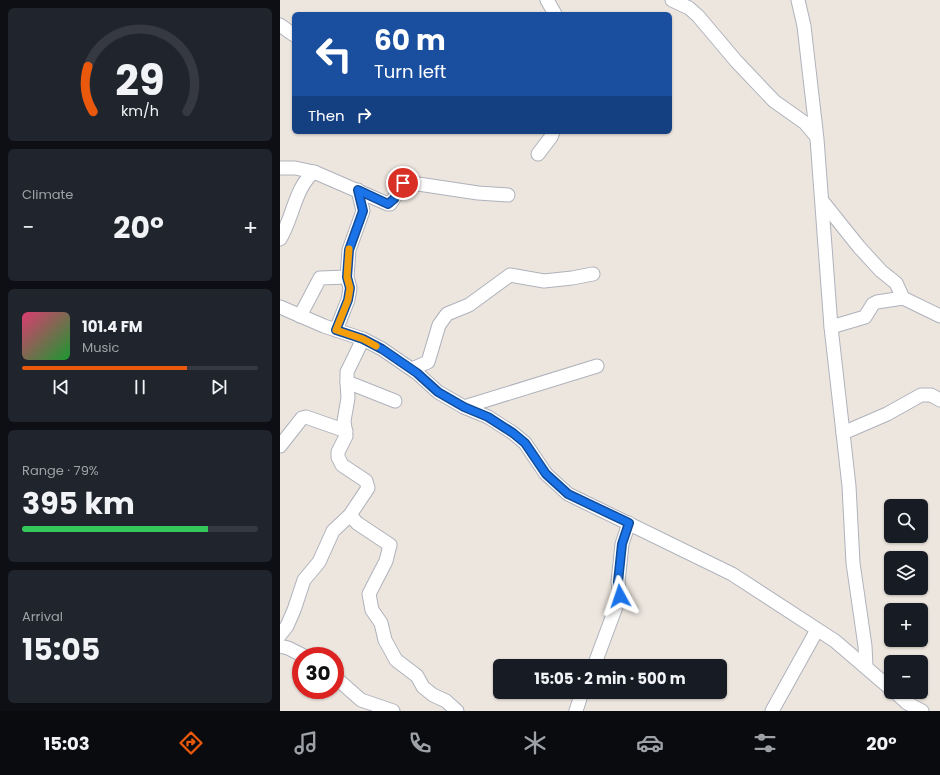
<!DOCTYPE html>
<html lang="en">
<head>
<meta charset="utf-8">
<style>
	:root { --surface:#171b24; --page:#20242c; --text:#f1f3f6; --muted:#9ea1a6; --line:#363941; --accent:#ea580c }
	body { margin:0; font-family:Poppins,sans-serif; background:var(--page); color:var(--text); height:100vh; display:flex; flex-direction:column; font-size:15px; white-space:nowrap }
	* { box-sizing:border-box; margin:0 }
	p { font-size:13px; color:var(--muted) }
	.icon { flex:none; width:22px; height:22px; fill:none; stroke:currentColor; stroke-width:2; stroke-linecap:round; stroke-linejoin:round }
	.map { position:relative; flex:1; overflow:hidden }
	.sheet { display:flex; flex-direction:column; gap:8px; padding:8px; background:#0d0f14; width:280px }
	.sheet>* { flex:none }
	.banner { position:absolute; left:12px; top:12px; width:380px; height:122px; border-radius:6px; box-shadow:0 1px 3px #0004; background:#1a4fa0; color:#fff; overflow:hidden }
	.fabs { position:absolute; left:604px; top:499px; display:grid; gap:8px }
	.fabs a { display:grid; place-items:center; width:44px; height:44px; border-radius:6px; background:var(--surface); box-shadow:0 1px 3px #0004; font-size:20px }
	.speed { position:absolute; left:12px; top:647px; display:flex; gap:8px; font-size:20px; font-weight:700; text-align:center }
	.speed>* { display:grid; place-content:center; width:52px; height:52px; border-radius:50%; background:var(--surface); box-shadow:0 1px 3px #0004; line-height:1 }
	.speed .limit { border:6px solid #d22; background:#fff; color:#111 }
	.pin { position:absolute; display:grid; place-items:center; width:34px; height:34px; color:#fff; margin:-17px; border:2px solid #fff; border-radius:50%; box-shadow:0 1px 4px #0007 }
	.me { position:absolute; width:44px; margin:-22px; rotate:355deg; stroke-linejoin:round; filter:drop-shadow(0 0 3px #0008) }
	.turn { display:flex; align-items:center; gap:14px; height:84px; padding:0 16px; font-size:18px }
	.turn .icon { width:52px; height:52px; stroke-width:2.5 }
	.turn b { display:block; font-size:28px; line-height:34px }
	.then { display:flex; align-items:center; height:38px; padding:0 16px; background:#0003; gap:8px; font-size:15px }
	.big { font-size:30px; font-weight:700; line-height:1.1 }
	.sheet .tile { flex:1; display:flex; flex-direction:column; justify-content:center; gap:6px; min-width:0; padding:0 14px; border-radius:6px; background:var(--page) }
	.sheet .dial { align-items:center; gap:0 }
	.dial svg { height:104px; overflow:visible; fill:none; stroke:var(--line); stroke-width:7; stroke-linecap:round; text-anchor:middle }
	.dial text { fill:var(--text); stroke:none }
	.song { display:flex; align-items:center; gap:12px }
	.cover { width:48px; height:48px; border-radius:6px; background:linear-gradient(135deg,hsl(340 70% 55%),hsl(130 70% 35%)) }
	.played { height:4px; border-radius:2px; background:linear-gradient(90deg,var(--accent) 70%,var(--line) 70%) }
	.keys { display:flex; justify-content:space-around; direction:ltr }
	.heat { display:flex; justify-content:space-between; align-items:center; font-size:22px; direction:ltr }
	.charge { height:6px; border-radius:3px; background:linear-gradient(90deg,#34c759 79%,var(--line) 0) }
	.trip { position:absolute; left:213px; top:659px; width:234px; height:40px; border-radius:6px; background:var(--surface); box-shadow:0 1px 3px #0004; font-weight:700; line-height:40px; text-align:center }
	.tab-bar { display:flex; height:64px; justify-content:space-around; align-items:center; background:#090b0e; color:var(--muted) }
	.tab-bar .icon { width:28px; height:28px }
	.tab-bar .selected { color:var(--accent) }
	.tab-bar b { font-size:18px; color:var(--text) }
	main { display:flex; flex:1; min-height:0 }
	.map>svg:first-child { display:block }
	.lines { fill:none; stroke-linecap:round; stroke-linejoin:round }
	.minor-casing { stroke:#afb2bc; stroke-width:15 }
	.minor { stroke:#fff; stroke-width:13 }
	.route-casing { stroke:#114b97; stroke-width:10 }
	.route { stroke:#1a73e8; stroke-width:7 }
	.slow { stroke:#f59e0b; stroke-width:7 }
</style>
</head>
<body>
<main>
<section class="sheet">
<div class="tile dial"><svg viewBox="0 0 100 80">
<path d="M14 69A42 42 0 1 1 86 69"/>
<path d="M14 69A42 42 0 0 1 10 34" stroke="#ea580c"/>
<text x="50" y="56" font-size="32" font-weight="700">29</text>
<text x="50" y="72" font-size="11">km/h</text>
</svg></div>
<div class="tile"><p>Climate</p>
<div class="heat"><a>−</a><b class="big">20°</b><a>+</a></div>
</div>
<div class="tile">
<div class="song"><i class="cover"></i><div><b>101.4 FM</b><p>Music</p></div></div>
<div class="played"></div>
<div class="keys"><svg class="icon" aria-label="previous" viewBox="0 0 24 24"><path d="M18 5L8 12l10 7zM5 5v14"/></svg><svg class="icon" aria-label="pause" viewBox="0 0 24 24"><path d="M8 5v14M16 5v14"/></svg><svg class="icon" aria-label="next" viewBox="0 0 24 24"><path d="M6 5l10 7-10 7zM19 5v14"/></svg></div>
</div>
<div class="tile"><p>Range · 79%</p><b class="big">395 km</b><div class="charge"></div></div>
<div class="tile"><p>Arrival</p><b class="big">15:05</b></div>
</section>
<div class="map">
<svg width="660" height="711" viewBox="0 0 660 711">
	<rect width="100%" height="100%" fill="#ede6df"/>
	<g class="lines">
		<g class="minor-casing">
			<g id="minor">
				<path d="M267,0L275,14"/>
				<path d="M392,0L409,8L418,16L456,61L494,101L525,123L536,136"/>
				<path d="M518,0L524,26L537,139L551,327L569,486L573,563L585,646L586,667"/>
				<path d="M0,25L14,35"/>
				<path d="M258,154L271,137L273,132"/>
				<path d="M0,168H15L34,172L108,204H110L125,182L198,193L228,195"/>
				<path d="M543,202L579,247L601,271L616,283L623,298L660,316"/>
				<path d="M0,239C13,218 15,187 34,172"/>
				<path d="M0,307L44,326L83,339L102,349L137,373L158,392L184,407L208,417L233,433L245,443L266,474L288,494L452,574L555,641L611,689"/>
				<path d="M20,316L40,278L67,277"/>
				<path d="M551,327L585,317L593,304L597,302L623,298"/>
				<path d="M56,330L68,300L70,288L67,277L69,250L83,211L78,190"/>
				<path d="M83,339L67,372V382L115,401"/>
				<path d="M132,369L148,362L159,325L167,314L189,305L230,275L264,281L292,278L313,274"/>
				<path d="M184,407L317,366"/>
				<path d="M563,433L607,414L641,395H651L660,400"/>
				<path d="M0,446L22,418L26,417L66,431"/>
				<path d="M70,515L77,523L110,545L106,561L89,594L92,610L101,623L105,640L116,660L137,676L143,687L153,695L166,701L177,711"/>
				<path d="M0,635L7,626L14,610L24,580L39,562L53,531L70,515L88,488L86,481L62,465L58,457V452L66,436L64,421L68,398L67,382"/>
				<path d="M0,646L8,648L24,656"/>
				<path d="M314,666L340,596L338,582L342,544L349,523"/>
				<path d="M55,677L81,700L113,711"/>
				<path d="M615,692L627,703L642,711"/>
				<path d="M296,711L302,692"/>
				<path d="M492,711L537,630"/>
			</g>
		</g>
		<use href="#minor" class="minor"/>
	</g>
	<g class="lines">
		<g class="route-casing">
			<path id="route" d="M123,183L114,199L108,204L78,190L83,211L69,250L67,277L70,288L68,300L56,330L83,339L102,349L137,373L158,392L184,407L208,417L233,433L245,443L266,474L288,494L349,523L342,544L338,582L340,596"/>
		</g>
		<use href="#route" class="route"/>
		<path class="slow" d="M69,249L67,277L70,288L68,300L56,330L83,339L96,346"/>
	</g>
</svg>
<div class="fabs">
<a><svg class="icon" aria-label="search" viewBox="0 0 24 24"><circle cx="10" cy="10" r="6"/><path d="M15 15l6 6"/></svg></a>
<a><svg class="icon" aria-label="layers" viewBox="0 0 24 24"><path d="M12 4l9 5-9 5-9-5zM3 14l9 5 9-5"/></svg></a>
<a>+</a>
<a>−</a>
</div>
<div class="speed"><div class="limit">30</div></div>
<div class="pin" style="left:123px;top:183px;background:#d93025"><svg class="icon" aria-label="arrive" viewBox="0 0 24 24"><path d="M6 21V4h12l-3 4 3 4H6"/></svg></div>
<svg class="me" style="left:340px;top:596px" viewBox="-20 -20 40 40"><path d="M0-17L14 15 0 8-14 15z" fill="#1a73e8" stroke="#fff" stroke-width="4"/></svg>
<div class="trip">15:05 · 2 min · 500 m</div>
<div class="banner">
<div class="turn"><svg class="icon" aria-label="left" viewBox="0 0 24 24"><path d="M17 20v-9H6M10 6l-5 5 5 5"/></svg><div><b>60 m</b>Turn left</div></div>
<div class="then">Then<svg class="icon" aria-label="right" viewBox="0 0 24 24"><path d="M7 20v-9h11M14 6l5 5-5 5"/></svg></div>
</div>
</div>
</main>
<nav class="tab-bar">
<b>15:03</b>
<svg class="icon selected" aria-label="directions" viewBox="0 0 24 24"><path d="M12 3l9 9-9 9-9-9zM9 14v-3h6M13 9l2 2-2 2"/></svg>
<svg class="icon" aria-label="music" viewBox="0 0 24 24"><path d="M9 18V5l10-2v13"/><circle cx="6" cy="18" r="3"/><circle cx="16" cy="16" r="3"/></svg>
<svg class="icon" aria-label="phone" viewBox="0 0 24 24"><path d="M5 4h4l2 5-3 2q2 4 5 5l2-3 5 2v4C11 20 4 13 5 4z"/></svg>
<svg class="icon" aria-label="climate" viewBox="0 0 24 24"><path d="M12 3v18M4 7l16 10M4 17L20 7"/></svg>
<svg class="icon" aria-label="car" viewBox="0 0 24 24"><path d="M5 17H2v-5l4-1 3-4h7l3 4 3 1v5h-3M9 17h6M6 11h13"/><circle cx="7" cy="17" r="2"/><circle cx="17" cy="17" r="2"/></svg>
<svg class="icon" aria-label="filters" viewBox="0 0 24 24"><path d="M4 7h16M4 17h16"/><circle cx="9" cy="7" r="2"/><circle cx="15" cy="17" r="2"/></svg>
<b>20°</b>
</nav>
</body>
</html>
